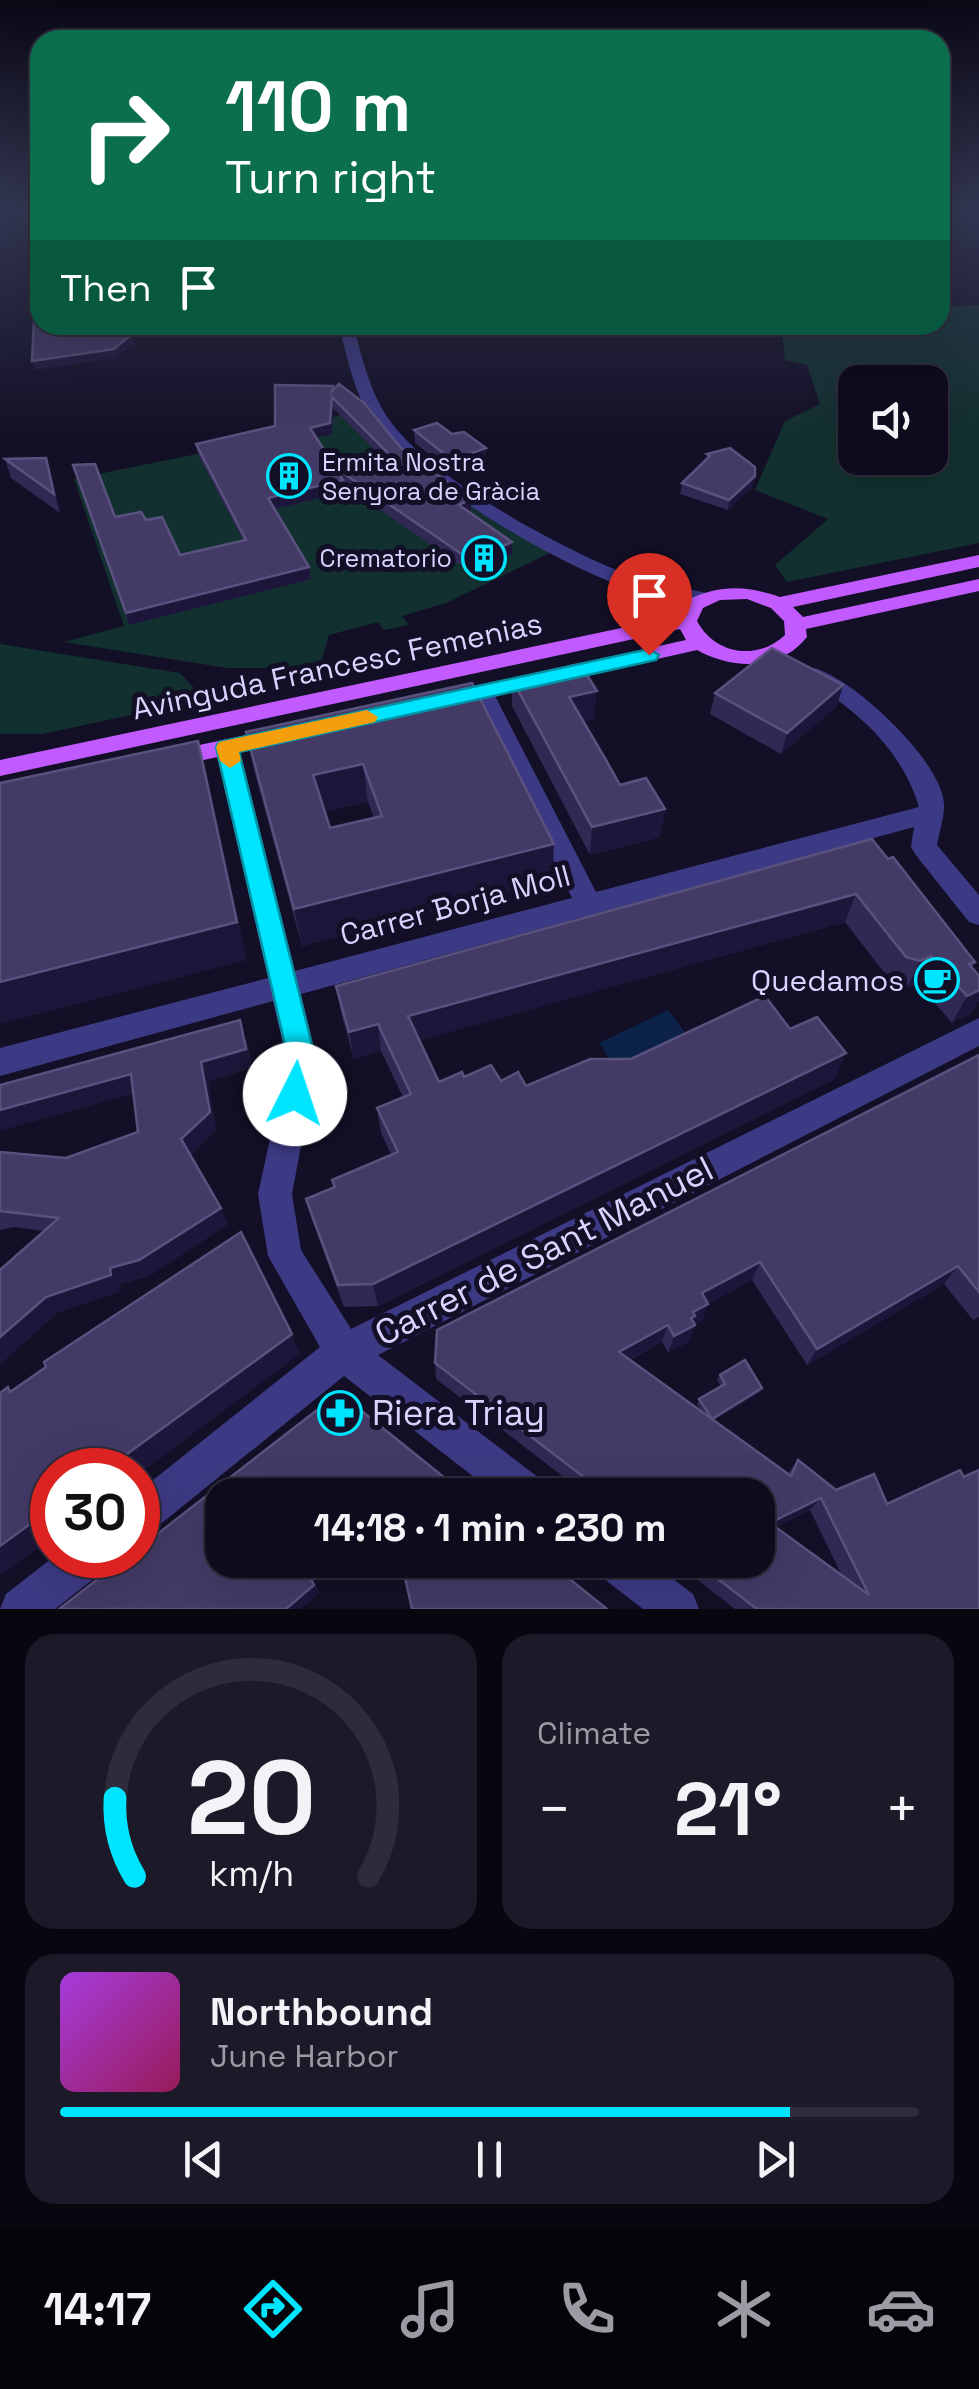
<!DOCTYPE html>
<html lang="en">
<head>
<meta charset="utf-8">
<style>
	:root { --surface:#0e0b1c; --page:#1c1929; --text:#f1f3f6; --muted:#9b9ba3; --line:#2e2b3b; --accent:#00e5ff }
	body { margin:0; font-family:"Space Grotesk",sans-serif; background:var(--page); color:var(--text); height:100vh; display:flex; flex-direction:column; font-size:38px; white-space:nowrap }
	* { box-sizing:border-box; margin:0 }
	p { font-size:32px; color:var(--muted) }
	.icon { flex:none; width:55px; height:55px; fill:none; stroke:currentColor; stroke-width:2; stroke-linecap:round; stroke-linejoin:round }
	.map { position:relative; height:1609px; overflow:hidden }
	.details { display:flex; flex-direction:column; gap:25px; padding:25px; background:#08060f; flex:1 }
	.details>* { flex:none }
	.top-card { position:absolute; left:30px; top:30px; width:920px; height:305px; border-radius:30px; box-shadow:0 10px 40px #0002,0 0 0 2px var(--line); background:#0b6e4f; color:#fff; overflow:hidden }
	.controls { position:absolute; left:838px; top:365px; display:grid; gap:20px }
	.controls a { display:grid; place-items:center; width:110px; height:110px; border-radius:20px; background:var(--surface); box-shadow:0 10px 40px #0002,0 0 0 2px var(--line); font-size:50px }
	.speed { position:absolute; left:30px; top:1448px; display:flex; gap:20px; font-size:50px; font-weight:700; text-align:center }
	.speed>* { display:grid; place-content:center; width:130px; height:130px; border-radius:50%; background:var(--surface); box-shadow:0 10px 40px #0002,0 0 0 2px var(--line); line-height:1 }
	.speed .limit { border:15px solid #d22; background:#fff; color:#111 }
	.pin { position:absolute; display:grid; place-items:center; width:85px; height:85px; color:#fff; margin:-102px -42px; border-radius:50% 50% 50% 0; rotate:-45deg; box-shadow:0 0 10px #0007 }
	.pin .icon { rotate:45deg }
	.me { position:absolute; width:110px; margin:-55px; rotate:4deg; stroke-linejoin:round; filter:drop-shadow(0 0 8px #0008) }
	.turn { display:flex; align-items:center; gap:35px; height:210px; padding:0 30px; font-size:45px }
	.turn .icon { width:130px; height:130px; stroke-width:2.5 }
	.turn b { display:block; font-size:70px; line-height:85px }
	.then { display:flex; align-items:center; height:95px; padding:0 30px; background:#0003; gap:20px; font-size:38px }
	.big { font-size:75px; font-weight:700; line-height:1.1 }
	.details .tile { flex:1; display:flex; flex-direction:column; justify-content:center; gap:15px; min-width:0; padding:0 35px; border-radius:30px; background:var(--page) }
	.details .dial { align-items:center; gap:0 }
	.dial svg { height:260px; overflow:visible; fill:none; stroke:var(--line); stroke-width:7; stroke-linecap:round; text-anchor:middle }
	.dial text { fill:var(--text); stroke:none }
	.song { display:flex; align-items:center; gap:30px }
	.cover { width:120px; height:120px; border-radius:15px; background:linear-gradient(135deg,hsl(280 70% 55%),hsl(330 70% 35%)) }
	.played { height:10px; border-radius:5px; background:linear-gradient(90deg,var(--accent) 85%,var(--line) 85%) }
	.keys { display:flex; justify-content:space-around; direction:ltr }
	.heat { display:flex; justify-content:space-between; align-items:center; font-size:55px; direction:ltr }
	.details .tiles { flex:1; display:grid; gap:25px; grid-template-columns:1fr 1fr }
	.tile:last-child { grid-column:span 2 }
	.trip { position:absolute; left:205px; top:1478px; width:570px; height:100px; border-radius:30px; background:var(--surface); box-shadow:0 10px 40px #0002,0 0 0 2px var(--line); font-weight:700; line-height:100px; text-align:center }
	.tabs { display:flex; height:160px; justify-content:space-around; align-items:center; background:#06040b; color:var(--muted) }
	.tabs .icon { width:70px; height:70px }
	.tabs .active { color:var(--accent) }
	.tabs b { font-size:45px; color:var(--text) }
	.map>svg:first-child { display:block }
	.green { fill:#12302f; fill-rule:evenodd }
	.water { fill:#0c2248 }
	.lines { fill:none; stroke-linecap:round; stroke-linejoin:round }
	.minor { fill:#3d3a85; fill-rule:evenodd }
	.major { fill:#c25bff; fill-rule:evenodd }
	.wall { fill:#312854; fill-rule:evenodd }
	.shaded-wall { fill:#1d163a }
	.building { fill:#433a66; stroke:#5a527e; stroke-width:2.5; fill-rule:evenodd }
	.route { fill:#00e5ff; stroke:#0095a6; stroke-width:2.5 }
	.slow { fill:#f59e0b }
	.labels { text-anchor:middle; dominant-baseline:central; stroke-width:10; stroke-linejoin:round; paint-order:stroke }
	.far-poi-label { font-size:25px; fill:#d9d4ff; stroke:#130f26; text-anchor:start }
	.street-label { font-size:30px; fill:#d9d4ff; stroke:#130f26 }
	.poi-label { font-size:30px; fill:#d9d4ff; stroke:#130f26; text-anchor:end }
	.near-street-label { font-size:35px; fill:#d9d4ff; stroke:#130f26 }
	.near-poi-label { font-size:35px; fill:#d9d4ff; stroke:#130f26; text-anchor:start }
</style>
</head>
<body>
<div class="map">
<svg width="979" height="1609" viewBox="0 0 979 1609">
	<rect width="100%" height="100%" fill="#130f26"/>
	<g class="green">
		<path d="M979,305V543L787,582L775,565L828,519L755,490L785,421L820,404L807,365L785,360L781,325H940V307ZM930,382V458H855V382Z"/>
		<path d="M359,410L407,464L550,553L446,603L402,616L409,625L384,630L378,622L329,635L319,668H227L64,642L124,626L74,479L202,453Z"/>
		<path d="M0,644L180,673L204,699L43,734H0Z"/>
	</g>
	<path class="water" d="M668,1010L690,1039L619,1073L599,1043Z"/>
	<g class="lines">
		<g class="minor">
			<path d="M339,325H353C362,356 369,390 388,418C428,478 568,553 637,578C661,586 686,588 711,594V602C637,620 425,489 380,431C356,401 348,362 339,325Z"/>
			<path d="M814,668C853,678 946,764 944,807C944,818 939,833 937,845L979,895V925L969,922L915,854L911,847L914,827L301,994L317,1061L292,1194L301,1250L351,1329L979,1018V1046L378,1355L543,1481L549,1495H497L344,1376L152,1531L138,1537V1492L320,1347L268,1256L258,1194L287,1061L273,1001L0,1076V1048L268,978L215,747L219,741L227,739L239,747L295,971L572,898L471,692L482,685L493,692L596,892L919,807C902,750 857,709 806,680L803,675Z"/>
			<path d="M56,1555H111L105,1570L55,1609H0L6,1594Z"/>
			<path d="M593,1560H648L693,1594L699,1609H643L599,1575Z"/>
		</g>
		<g class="major">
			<path d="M979,555V567L793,607L803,617L979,579V591L806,629L807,637C780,671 733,670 697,650L445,707L434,700L445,693L686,640L680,629L0,776V760L678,616L687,600C720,585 745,585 780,597ZM747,599L771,608L784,621L785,635C758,661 715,655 697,621L703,608L720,600Z"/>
			<path d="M279,728L287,730L291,736L287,742L171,767L159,759L171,751Z"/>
		</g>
	</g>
	<g class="wall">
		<path d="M333,390L401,448L471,499V510L469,512L512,554L472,573L343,484L344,492L274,509L311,579L129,625L76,476L115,517L146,520L180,555L243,540L198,455L196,444L275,426ZM333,408L383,458L340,471V476L316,438L332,434Z"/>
		<path d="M414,430L452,434L486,448V462L453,474L415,443Z"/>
		<path d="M707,454L753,486L728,510L680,494L682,483L706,460Z"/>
		<path d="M46,458L52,477L60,513L11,478L5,459Z"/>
		<path d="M512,679L594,719L583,721L620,785L665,809L660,837L590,855L512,706Z"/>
		<path d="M472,683L552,881L302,946L254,770L246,732ZM368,802L374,818L330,828L325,811Z"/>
		<path d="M843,685L837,706L781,754L710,714L715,693Z"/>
		<path d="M872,839L975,962L972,968L979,976V1000L971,1013L952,1023L918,983L907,988L893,984L845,922L419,1040L439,1082L464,1077L526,1086L631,1059L790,1029L835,1079L378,1306L344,1307L313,1223L306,1199L333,1188L332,1180L391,1154L381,1133L377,1108L403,1097L381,1051L354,1059L341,1013L336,986Z"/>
		<path d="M246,1039L252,1068L208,1081L216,1130L191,1155L228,1224L149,1276L120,1284L121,1291L58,1312L0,1364V1270L44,1231L15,1227L0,1230V1152L66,1158L138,1132Z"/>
		<path d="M979,1055V1317L973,1320L944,1284L807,1365L752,1280L708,1304L702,1321L695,1324L689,1341L668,1353L662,1341L630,1360L701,1411L697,1404L699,1399L721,1386L717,1380L720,1375L759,1393L714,1420L788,1473L798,1460L836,1490L887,1504L979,1609H735L672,1560H758V1495H587L436,1379L435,1363ZM810,1510L841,1574L776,1527Z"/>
		<path d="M381,1560H546L406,1581Z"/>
	</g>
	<g class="shaded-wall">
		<path d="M132,334L134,343L116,358L35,370L32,361Z"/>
		<path d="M332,397L333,408L332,434L311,439L310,428Z"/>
		<path d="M486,448V462L453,474L452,460Z"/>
		<path d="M46,458L52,477L60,513L54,494Z"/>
		<path d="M755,476L753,486L728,510L729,500Z"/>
		<path d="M343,480L344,492L270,510L268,498Z"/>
		<path d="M471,499V510L459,516V505Z"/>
		<path d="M512,542V554L472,573V561Z"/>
		<path d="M309,567L311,579L129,625L126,613Z"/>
		<path d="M843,685L837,706L781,754L787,733Z"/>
		<path d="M597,691L594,719L567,725L569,697Z"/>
		<path d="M198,741L208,779L247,960L0,1024V982Z"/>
		<path d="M363,764L368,802L319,813L313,775Z"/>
		<path d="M665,809L660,837L590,855L592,827Z"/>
		<path d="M554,844L552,881L302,946L294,909Z"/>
		<path d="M856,894L845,922L411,1043L408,1016Z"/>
		<path d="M931,956L918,983L907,988L920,961Z"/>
		<path d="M979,990V1000L971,1013L952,1023L967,996Z"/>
		<path d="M240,1020L252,1068L208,1081L216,1130L189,1157L181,1139L201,1062Z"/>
		<path d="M378,1024L381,1051L354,1059L349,1032Z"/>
		<path d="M846,1053L835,1079L378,1306L373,1284Z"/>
		<path d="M131,1074L139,1092L0,1131V1110Z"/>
		<path d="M221,1208L228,1224L149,1276L120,1284L121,1291L58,1312L0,1364V1337L46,1297Z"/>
		<path d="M760,1262L752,1280L697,1310L708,1304L702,1321L691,1326L695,1325L689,1341L668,1353L674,1336L686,1329L702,1293Z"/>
		<path d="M958,1266L944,1284L807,1365L817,1349Z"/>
		<path d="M668,1325L662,1341L615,1368L619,1352Z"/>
		<path d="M292,1334L300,1354L138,1475V1470H105Z"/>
		<path d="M762,1388L759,1393L708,1424L711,1419Z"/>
		<path d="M821,1498L810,1510L760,1534L770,1523Z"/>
		<path d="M52,1508V1538L0,1576V1546Z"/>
		<path d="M301,1560L312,1561L306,1567L320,1593L301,1609H286Z"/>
	</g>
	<g class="building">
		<path d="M34,320H40V325H114L132,334L114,349L32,361Z"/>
		<path d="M339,384L364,403L401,448L471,499L459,505L512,542L472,561L340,471L391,456L332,397L330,423L310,428L343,480L268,498L309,567L126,613L73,465L95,464L115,517L141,512L146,520L162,517L180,555L246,540L196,444L275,426V385L333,386L332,391Z"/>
		<path d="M437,423L452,434L464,432L486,448L452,460L414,430Z"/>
		<path d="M730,448L755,467V476L729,500L682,483L710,456L707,454Z"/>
		<path d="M46,458L54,494L5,459Z"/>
		<path d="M772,648L843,685L787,733L715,693Z"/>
		<path d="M580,664L597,691L569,697L606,760L620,785L646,778L665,809L592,827L512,679Z"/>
		<path d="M472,683L554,844L294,909L246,732ZM363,764L382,816L330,828L313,775Z"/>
		<path d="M198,741L237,922L0,982V783Z"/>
		<path d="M872,839L888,859L893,857L975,962L969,964L979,976V990L967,996L931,956L920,961L906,957L856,894L408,1016L439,1082L462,1072L464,1077L491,1065L501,1081L518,1072L526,1086L590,1059H631L765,996L790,1029L817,1017L846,1053L373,1284L338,1285L306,1199L335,1187L332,1180L398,1152L377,1108L411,1094L378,1024L349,1032L336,986Z"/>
		<path d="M240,1020L246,1049L201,1062L210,1112L181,1139L221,1208L139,1260L110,1268L111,1275L46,1297L0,1337V1270L59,1218L0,1211V1152L66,1158L138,1132L131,1074L0,1110V1085Z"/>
		<path d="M979,1055V1292L958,1266L817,1349L760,1262L702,1293L708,1304L693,1312L695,1316L691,1318L695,1325L674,1336L668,1325L619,1352L791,1476L798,1460L836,1490L874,1474L887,1504L960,1470L964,1477L979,1470V1609H757L693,1560H758V1495H607L435,1363L437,1330ZM821,1498L869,1595L770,1523Z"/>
		<path d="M241,1232L292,1334L105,1470H52V1508L0,1546V1393L8,1387L10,1392L46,1367L44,1362Z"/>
		<path d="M745,1360L762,1388L712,1419L699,1399L725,1384L720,1375Z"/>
		<path d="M358,1408L466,1495H222V1560H301L314,1585L286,1609H59L129,1555H138V1549L317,1410Z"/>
		<path d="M389,1560H546L607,1609H412L404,1573Z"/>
	</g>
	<linearGradient id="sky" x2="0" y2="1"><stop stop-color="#0a0815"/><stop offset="0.48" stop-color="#333752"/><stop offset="1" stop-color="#333752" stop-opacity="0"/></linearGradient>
	<rect width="979" height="436" fill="url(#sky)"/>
	<path class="route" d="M649,649L659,655L656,660L239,752L316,1061L305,1103L295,1107L285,1103L281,1094L288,1061L283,1036L216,747L219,742Z"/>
	<path class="slow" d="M367,710L378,717L375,722L239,752L241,761L230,768L220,761L216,747L219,742Z"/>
	<defs>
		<g id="building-ring" transform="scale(2.25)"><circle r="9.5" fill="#130f26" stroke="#00e5ff" stroke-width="1.5"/><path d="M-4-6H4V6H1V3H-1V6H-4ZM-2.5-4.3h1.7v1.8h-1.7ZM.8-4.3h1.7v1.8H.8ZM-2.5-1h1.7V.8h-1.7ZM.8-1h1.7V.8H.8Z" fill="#00e5ff"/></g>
		<g id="cafe-ring" transform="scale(2.25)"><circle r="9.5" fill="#130f26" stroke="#00e5ff" stroke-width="1.5"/><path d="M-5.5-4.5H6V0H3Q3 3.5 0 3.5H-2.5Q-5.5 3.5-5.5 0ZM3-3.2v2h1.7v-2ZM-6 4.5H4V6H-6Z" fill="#00e5ff"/></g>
		<g id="pharmacy-ring" transform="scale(2.25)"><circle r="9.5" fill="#130f26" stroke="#00e5ff" stroke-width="1.5"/><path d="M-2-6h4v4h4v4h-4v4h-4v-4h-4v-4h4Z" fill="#00e5ff"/></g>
	</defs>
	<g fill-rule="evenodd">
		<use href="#building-ring" x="289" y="476"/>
		<use href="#building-ring" x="484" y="558"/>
		<use href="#cafe-ring" x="937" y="980"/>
		<use href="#pharmacy-ring" x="340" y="1413"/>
	</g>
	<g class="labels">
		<g class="far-poi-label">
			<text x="322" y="462">Ermita Nostra<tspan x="322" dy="29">Senyora de Gràcia</tspan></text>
			<text x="452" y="558" text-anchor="end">Crematorio</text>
		</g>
		<g class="street-label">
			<text transform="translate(337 666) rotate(-12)">Avinguda Francesc Femenias</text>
			<text transform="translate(455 905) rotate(-15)">Carrer Borja Moll</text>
		</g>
		<g class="poi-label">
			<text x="904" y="980">Quedamos</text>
		</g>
		<g class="near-street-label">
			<text transform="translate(544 1251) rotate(-27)">Carrer de Sant Manuel</text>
		</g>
		<g class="near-poi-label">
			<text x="372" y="1413">Riera Triay</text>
		</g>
	</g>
</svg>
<div class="controls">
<a><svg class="icon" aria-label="sound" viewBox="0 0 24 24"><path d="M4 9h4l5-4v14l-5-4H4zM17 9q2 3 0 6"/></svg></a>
</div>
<div class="speed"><div class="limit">30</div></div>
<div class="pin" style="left:649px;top:655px;background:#d93025"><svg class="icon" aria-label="arrive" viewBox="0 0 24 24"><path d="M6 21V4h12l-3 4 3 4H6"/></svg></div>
<svg class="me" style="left:295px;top:1094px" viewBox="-20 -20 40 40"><circle r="19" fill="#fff"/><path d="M0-13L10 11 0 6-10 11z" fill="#00e5ff"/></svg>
<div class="trip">14:18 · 1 min · 230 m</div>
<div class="top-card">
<div class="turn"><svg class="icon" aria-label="right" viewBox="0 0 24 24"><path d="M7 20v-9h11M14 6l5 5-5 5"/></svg><div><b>110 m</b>Turn right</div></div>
<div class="then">Then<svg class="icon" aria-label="arrive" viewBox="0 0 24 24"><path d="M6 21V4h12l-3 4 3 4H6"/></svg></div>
</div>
</div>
<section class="details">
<div class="tiles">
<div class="tile dial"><svg viewBox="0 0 100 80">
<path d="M14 69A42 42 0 1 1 86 69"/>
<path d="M14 69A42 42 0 0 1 8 45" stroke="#00e5ff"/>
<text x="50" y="56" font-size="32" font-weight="700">20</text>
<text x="50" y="72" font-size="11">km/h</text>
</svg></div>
<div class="tile"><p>Climate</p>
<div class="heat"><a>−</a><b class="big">21°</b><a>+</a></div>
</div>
<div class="tile">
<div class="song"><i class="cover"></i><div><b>Northbound</b><p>June Harbor</p></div></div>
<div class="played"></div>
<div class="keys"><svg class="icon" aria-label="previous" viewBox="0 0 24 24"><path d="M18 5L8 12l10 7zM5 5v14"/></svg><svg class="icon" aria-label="pause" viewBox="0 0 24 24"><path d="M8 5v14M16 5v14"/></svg><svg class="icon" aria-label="next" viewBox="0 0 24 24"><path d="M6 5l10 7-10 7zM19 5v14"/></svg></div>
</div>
</div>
</section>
<nav class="tabs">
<b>14:17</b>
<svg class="icon active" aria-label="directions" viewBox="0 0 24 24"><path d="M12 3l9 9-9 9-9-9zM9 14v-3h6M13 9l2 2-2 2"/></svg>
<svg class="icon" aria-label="music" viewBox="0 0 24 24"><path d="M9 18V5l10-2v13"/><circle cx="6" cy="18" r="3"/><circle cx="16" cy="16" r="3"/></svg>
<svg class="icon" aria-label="phone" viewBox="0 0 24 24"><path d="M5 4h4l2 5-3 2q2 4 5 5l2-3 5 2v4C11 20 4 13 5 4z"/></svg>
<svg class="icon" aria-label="climate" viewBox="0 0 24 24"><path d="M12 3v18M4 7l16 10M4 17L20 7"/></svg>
<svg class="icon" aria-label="car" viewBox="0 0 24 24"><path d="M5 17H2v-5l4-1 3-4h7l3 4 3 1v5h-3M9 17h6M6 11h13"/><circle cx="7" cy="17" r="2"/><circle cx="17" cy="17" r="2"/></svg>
</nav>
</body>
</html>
